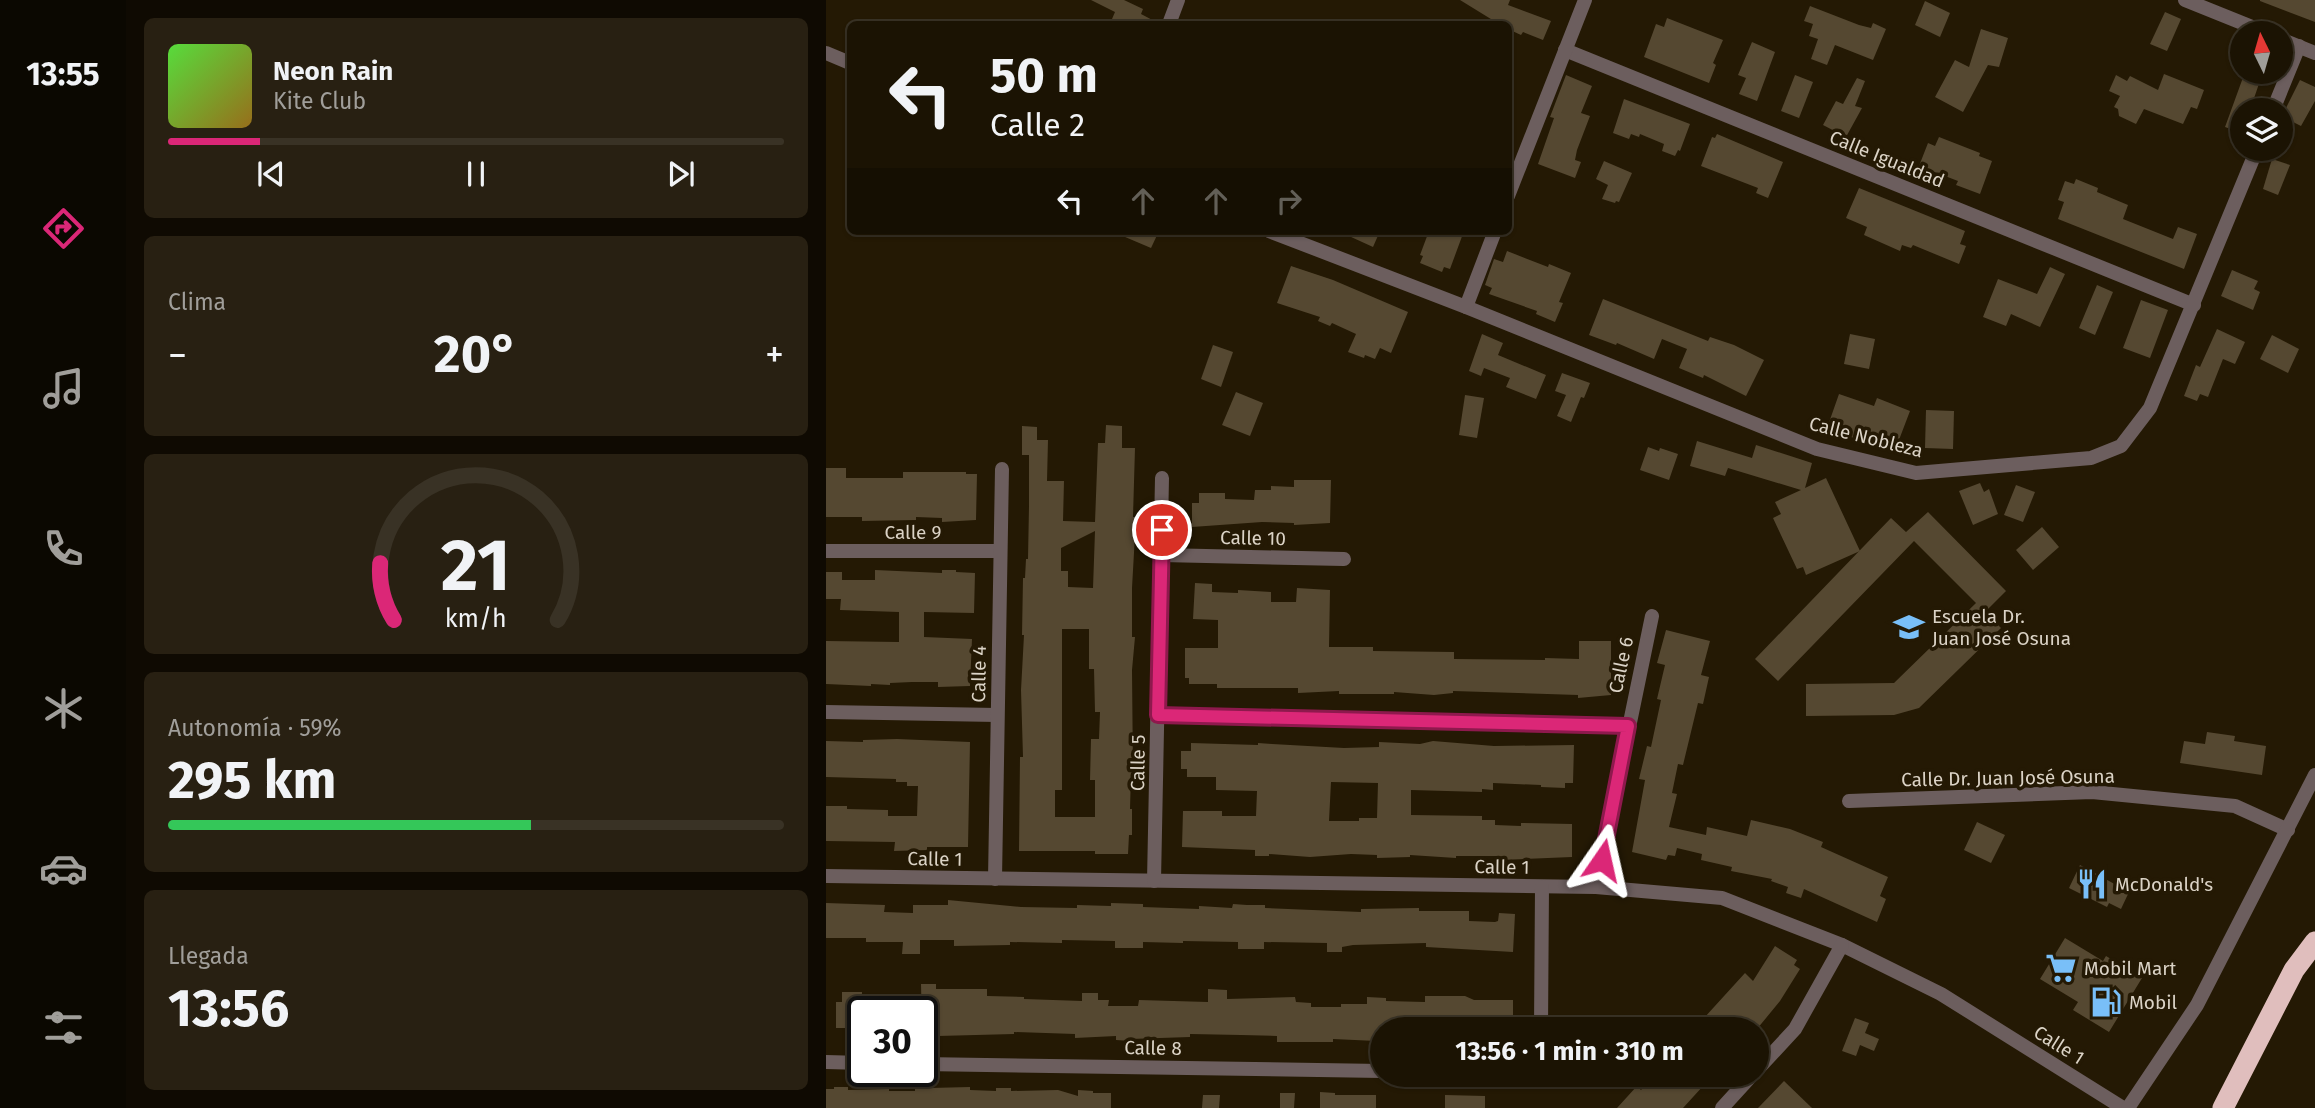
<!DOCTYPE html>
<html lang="es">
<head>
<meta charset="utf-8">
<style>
	:root { --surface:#1b1303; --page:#282012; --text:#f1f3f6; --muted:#a09e9a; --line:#393225; --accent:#db2777 }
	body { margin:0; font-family:"Fira Sans",sans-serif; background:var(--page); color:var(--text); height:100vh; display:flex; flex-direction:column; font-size:26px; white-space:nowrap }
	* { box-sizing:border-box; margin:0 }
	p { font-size:23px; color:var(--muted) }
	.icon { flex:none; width:38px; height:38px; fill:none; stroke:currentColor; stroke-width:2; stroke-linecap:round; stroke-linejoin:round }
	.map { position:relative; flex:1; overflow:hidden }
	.panel { display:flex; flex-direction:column; gap:18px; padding:18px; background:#0f0a02; width:700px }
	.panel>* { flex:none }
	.top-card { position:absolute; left:21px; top:21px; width:665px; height:214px; border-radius:10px; box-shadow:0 2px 5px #0004,0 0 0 2px var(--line); background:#1b1303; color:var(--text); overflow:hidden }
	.needle { width:46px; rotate:355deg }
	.controls { position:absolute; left:1404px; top:21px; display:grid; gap:14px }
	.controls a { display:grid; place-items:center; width:63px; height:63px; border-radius:50%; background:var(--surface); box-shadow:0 2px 5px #0004,0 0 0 2px var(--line); font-size:35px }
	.speed { position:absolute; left:21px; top:996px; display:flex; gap:14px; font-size:35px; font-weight:700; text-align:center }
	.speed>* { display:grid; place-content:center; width:91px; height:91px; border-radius:50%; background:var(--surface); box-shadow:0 2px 5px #0004,0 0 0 2px var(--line); line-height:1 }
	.speed .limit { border:4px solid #111; border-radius:10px; background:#fff; color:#111 }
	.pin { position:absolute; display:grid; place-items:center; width:60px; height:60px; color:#fff; margin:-30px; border:4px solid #fff; border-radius:50%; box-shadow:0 2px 7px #0007 }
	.me { position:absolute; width:77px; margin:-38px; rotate:11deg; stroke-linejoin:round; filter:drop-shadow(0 0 5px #0008) }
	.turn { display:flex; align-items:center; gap:24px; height:147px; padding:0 28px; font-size:32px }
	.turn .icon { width:91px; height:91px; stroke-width:2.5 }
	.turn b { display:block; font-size:49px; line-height:60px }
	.lanes { display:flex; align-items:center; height:66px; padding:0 28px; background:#0003; justify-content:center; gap:35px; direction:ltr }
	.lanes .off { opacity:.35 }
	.big { font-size:52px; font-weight:700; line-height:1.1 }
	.panel .card { flex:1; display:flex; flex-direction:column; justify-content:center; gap:10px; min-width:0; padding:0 24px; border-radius:10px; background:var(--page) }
	.panel .dial { align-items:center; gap:0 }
	.dial svg { height:182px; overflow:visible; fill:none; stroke:var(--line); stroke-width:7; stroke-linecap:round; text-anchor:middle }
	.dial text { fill:var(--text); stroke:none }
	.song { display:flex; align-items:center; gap:21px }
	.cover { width:84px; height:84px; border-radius:10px; background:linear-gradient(135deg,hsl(110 70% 55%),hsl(40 70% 35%)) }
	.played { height:7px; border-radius:4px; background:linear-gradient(90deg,var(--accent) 15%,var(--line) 15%) }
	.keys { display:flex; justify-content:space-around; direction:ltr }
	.heat { display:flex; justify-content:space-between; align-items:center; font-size:38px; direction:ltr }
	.charge { height:10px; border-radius:5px; background:linear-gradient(90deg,#34c759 59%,var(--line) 0) }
	.trip { position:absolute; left:544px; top:1017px; width:399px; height:70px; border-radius:35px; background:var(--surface); box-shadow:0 2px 5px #0004,0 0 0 2px var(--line); font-weight:700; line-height:70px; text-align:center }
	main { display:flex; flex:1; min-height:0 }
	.menu { display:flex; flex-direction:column; width:126px; justify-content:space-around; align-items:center; background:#0b0801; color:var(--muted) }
	.menu .icon { width:49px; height:49px }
	.menu .selected { color:var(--accent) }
	.menu b { font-size:32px; color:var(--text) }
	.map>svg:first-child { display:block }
	.building { fill:#554831; fill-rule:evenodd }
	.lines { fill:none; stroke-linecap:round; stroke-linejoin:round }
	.minor { stroke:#6c5e5e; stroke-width:14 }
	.tertiary { stroke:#6c5e5e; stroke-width:14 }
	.motorway { stroke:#e0bebd; stroke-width:21 }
	.route-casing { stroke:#8e194d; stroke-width:18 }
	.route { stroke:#db2777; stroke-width:12 }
	.labels { text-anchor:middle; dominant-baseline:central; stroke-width:7; stroke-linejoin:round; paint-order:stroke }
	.street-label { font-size:19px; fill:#dbd3c6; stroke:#241904 }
	.poi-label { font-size:19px; fill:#dbd3c6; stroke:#241904; text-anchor:start }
</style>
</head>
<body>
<main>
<nav class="menu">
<b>13:55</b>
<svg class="icon selected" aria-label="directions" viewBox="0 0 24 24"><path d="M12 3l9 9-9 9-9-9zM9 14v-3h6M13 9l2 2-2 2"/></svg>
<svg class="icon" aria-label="music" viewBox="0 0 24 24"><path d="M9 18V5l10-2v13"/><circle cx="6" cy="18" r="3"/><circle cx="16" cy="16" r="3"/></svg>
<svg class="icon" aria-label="phone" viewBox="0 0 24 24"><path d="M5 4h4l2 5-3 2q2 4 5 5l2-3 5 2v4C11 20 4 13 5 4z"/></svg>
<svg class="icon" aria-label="climate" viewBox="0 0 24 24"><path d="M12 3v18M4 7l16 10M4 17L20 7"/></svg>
<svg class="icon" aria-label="car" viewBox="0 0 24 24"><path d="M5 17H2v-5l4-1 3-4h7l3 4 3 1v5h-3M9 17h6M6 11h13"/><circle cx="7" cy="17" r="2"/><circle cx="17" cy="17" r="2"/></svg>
<svg class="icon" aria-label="filters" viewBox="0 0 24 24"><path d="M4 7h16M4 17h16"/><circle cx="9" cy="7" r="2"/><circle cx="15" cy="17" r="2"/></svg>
</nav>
<section class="panel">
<div class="card">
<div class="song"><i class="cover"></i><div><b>Neon Rain</b><p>Kite Club</p></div></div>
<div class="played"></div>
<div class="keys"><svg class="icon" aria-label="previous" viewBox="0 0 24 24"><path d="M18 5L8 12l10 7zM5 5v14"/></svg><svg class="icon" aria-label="pause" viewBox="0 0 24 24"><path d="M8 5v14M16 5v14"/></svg><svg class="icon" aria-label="next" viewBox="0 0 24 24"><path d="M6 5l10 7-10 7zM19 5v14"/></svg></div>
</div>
<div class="card"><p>Clima</p>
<div class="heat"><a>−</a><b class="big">20°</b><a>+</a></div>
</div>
<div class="card dial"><svg viewBox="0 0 100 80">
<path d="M14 69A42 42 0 1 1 86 69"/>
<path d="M14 69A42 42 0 0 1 8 44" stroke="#db2777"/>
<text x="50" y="56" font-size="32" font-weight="700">21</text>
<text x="50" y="72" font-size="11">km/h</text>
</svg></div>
<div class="card"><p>Autonomía · 59%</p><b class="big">295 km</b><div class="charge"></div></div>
<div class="card"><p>Llegada</p><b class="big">13:56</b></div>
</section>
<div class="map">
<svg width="1489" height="1108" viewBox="0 0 1489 1108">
	<rect width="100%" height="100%" fill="#241904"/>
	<g class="building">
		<path d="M265,0H298L317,9L315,14L334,24H297L286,19L289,12Z"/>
		<path d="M634,0H684L682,5L725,21L717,40L697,32L695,35L682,29V24H673Z"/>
		<path d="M1434,0H1489V22L1434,1Z"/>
		<path d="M1099,1L1124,13L1114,37L1089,25Z"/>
		<path d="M984,6L1033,25L1045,28L1047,23L1060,29L1047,60L1009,45L1001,65L985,59L992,39L983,36L987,24L978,21Z"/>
		<path d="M1339,12L1355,19L1341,51L1324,44Z"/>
		<path d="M841,18L897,40L887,63L890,65L883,83L818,57L830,24L838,27Z"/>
		<path d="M1155,29L1182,38L1173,67L1162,65L1137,112L1109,97L1129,60L1143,67Z"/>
		<path d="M926,42L949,52L931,101L913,94L920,78L912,75Z"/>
		<path d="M1419,72H1437L1424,110H1416V133L1399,127Z"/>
		<path d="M1338,74L1378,90L1371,109L1365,107L1357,124L1318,109L1310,124L1293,116L1292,109L1288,107L1294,96L1283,91L1290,75L1301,81L1304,76L1332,90Z"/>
		<path d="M740,75L766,86L755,113L764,116L751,150L749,160L755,162L749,178L712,164L728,118L724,117Z"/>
		<path d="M969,75L987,82L973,118L955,111Z"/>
		<path d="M1031,78L1039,81L1029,106L1036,108L1020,137L997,125L1010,101L1017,104Z"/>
		<path d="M1474,80L1489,87V101L1475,126L1461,119L1464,114L1458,112Z"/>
		<path d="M798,99L864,124L854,151L852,150L849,156L836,151L838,144L814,134L813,137L805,134L803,139L787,133Z"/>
		<path d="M891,134L957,162L942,198L930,193L932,188L875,166L886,137L889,138Z"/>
		<path d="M1113,137L1154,153L1153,156L1166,161L1154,194L1130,185L1132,181L1093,166L1102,143L1109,146Z"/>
		<path d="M1446,159L1464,165L1452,195L1437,189Z"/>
		<path d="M778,161L806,173L793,202L790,201L789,203L776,199L782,185L770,179Z"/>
		<path d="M1250,179L1272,188L1271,192L1302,205L1297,219L1347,239L1352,227L1371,234L1358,269L1232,219L1238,202L1232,200L1239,181L1248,184Z"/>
		<path d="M1033,188L1139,231L1134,244L1140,246L1133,264L1087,245L1085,248L1076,245L1074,251L1038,235L1041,227L1020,218Z"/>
		<path d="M285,231H333L325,248Z"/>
		<path d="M512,231H554L547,247Z"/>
		<path d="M603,231H638L624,269L618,267L616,272L594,263L597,256L594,255Z"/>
		<path d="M681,251L722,267L723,264L745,273L733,302L737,303L729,322L710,314L711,311L663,294L666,288L659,285L668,259L677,262Z"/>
		<path d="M465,266L507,280L582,312L565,353L554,348L549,359L539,355L538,358L522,352L530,334L506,323L504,326L492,321L494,317L451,303Z"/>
		<path d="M1224,267L1239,274L1214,327L1185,314L1180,326L1157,317L1172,279L1211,294Z"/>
		<path d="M1406,270L1432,281L1428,289L1434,292L1427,310L1395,296Z"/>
		<path d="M1271,285L1287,292L1269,335L1253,328Z"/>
		<path d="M777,299L882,341L884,337L908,345L938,360L920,396L878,375L877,378L853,368L861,349L836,339L828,359L791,343L790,345L763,335Z"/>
		<path d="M1315,300L1342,310L1324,358L1297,348Z"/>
		<path d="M1391,329L1419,342L1409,364L1397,359L1382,397L1374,394L1371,401L1358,396L1370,365L1374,367Z"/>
		<path d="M656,334L677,343L672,355L720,375L710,399L680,387L684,378L658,368L655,376L643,371Z"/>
		<path d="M1024,334L1049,339L1043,369L1018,364Z"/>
		<path d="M1446,335L1473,349L1462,373L1434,359Z"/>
		<path d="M387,345L407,352L395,387L375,379Z"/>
		<path d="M736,373L764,383L758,398L755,397L745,422L731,416L740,395L729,391Z"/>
		<path d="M410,392L437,403L424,436L396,425Z"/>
		<path d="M1013,394L1048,406L1051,398L1084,411L1068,453L1025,437L1024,439L1000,431Z"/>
		<path d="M639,395L658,398L651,438L633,435Z"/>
		<path d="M1100,410L1128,411L1127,449L1099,448Z"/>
		<path d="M280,425L296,426V448H309L307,517H310L306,588V637H309L306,670L307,773H305L304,809H306V835H303L302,854H269V851H193L194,757H197L195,690L198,635H196L197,578H199L200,559H202L203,506V455H196V426L211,427V440H222L221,481H238L237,521L269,522L272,443H279ZM269,531L267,588L242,587V571H235V548ZM236,629H263V669H268L269,712H274L273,739H265L264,780H269V817H229V790H236Z"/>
		<path d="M871,441L926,458L930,445L986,463L979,488L1000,478L1034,551L980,575L977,567L971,569L947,518L955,514L949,502L975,490L902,468L899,476L864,466Z"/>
		<path d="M822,447L833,451L834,448L852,454L843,480L814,470Z"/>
		<path d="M0,468H20V478H77V472H140V474H151L150,520L116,522V518L90,517V520L36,521V517H0Z"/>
		<path d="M468,480H505L504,523L468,525V523L436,522L366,527V503H373V493H399V499L428,500L429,490H445V486L468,487Z"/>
		<path d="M1154,483L1158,492L1163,489L1172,514L1147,525L1133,491Z"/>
		<path d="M1190,485L1209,492L1197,522L1178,515Z"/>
		<path d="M1102,512L1180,591L1159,612L1175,628L1093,708L1068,715L980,716V684L1068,683L1150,603L1088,541L952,681L929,659L1065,518L1080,532Z"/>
		<path d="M1216,527L1233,547L1207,570L1190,550Z"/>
		<path d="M49,570L116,573V570H130V572L149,573L148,613L98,612V637L146,639L144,686L112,687V682H86L64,683V685L45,684V686L0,684V641L73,642V612L14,610L15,599H0V572H16V580H49Z"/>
		<path d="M369,583L386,584V592L412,593V590L445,592V602H470L471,588L504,590L503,647H547V651L628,652V659L719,660V658L753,659V641H785V695L752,698V695L627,691V693L608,695L568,692V694H513V691L472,693V688H391V684H363V678H359V648H392V620L367,619Z"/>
		<path d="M840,630L884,641L875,675L883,677L877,704L872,703L857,765L852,764L846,793L851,794L843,827L880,835L881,827L921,836L925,820L964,829L997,842L995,847L1062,877L1054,896L1060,899L1051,922L978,889L975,898L960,893L962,887L945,881L946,879L905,871L906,867L875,860L876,854L851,848L849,856L842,855L840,860L806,852L819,780L813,779L821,746L825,747L835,700L831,699L839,665L831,663Z"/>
		<path d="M1381,732L1409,736L1408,741L1440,746L1436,775L1354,763L1358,741L1379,744Z"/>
		<path d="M71,739L144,742L142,847H101V850L68,851L69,842L0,841V806H21V809L62,810V816H91L92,786H81V782H70V779L0,777V741L37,742V740Z"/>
		<path d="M607,741L668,746L748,745L747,783H739V788L715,787V785L667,783V790L656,789V792L585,790V815L656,816V820H669V825L695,826V823L746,824V857L673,860V856H630V858L584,855V857L551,858V855L525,854L484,857L443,854V856H429V850L356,847L357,811H396V816H430L431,791L390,790V777H361V769H355V751H365V743L432,745V743L446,744L518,748L553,747V742L594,744ZM505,782L552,783L551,818H533V821H503Z"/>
		<path d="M1151,822L1179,835L1165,863L1138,850Z"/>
		<path d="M1254,865L1303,892L1295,909L1283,903L1281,907L1243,888Z"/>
		<path d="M122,900L195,907L251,908V905L285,906V903L317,904V907L373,909V906L406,908L407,904L421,905H439V908L535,912V909L593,908V911H643V921L669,922L672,921L673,913L689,914L687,952L600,947V943L527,945L516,947V952H501V943L438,942V949H412V942L357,941V943L317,942V948H289V941L236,940V943L184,942V945L128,946V940H94V954H76L77,942H40V938H0V903L59,905L58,912L87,913V905H122Z"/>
		<path d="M1239,938L1277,961L1280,956L1316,978L1283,1032L1247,1010L1252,1002L1214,979Z"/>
		<path d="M949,946L971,960L968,965L974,969L954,1001L931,1029H868L919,973L927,981Z"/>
		<path d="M95,984H110V989H161V996L198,997V999L256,1001V993H272V1000H283L282,1006H312L313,1000L382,1002V989L401,990V999L469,997L470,1002L485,1003V1007H515V1004H541V997L560,998V1001L599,1002V996H639L648,1000H687V1028L556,1029V1035L550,1034V1041L507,1039V1042H451V1036L415,1035L364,1034V1037L304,1039V1041L290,1040V1036L249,1038V1034L188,1032V1034L112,1036L105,1030L96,1029Z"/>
		<path d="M16,992H36L35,1028H10V1002H16Z"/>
		<path d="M1029,1018L1043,1023L1039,1033L1053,1039L1048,1051L1034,1045L1030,1056L1016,1051Z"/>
		<path d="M829,1074H888L857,1108H791L811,1086L815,1090Z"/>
		<path d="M958,1081L986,1108H932Z"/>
		<path d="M89,1086H104V1088L144,1087V1090L170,1091V1088H185V1091L232,1090L252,1096V1090L267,1091V1093H285V1108H0V1089H8V1087H22V1090L63,1089V1091H89Z"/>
		<path d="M494,1092L509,1093V1095H550V1108H494Z"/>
		<path d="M454,1093H469L468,1108H454Z"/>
		<path d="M377,1095H394L393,1108H376Z"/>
		<path d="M619,1095L659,1096V1108H619Z"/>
	</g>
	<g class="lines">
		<g class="minor">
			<path d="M1359,0L1441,33"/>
			<path d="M343,24L352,0"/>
			<path d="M1454,39L1489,53"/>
			<path d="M739,50L1368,305"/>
			<path d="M0,53L24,63"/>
			<path d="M1447,110L1473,46"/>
			<path d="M682,196L759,0"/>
			<path d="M443,231L640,307L991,449L1090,473L1265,458L1295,446L1324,408L1431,149"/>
			<path d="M640,307L669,231"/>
			<path d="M0,551H173"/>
			<path d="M336,555L518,559"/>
			<path d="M0,712L171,715"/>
			<path d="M333,715L802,726"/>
			<path d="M1023,801L1266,792L1409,806L1462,830"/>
			<path d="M0,876L770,887L896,898L1016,945L1115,994L1297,1108"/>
			<path d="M169,879L176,469"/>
			<path d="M328,881L336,478"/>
			<path d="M770,887L826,616"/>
			<path d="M715,1029L716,887"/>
			<path d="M0,1062L37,1063"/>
			<path d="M96,1064L556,1071"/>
			<path d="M931,1070L969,1029L1016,945"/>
			<path d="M896,1108L927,1074"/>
		</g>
		<path class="tertiary" d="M1302,1108L1371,1005L1489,775"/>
		<path class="motorway" d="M1397,1108L1468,970L1489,942"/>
	</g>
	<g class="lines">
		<g class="route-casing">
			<path id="route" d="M336,530L332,715L802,726L776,860"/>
		</g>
		<use href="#route" class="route"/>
	</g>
	<defs>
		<g id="school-bare" transform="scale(2.415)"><path d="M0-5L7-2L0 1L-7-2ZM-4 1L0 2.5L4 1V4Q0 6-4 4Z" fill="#79bff8" stroke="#241904" stroke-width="2.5" paint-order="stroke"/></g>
		<g id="restaurant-bare" transform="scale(2.415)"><path d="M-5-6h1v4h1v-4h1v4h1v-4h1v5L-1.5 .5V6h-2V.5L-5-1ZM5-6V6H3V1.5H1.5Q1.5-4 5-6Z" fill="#79bff8" stroke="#241904" stroke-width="2.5" paint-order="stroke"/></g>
		<g id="supermarket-bare" transform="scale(2.415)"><path d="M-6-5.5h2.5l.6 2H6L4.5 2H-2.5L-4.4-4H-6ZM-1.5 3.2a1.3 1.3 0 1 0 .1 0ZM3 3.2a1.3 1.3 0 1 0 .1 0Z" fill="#79bff8" stroke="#241904" stroke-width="2.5" paint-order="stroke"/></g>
		<g id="fuel-bare" transform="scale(2.415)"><path d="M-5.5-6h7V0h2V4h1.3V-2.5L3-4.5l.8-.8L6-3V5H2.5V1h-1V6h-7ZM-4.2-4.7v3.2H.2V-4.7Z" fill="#79bff8" stroke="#241904" stroke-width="2.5" paint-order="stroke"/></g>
	</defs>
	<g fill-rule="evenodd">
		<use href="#school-bare" x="1083" y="627"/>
		<use href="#restaurant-bare" x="1266" y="884"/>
		<use href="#supermarket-bare" x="1235" y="968"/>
		<use href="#fuel-bare" x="1280" y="1002"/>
	</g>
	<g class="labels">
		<g class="street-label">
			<text transform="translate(1061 159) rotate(22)">Calle Igualdad</text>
			<text transform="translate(1040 437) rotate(14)">Calle Nobleza</text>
			<text x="87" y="532">Calle 9</text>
			<text transform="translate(427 538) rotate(1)">Calle 10</text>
			<text transform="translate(795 665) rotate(-78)">Calle 6</text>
			<text transform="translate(153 674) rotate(-89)">Calle 4</text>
			<text transform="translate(312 763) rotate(-89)">Calle 5</text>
			<text transform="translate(1182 778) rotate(-1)">Calle Dr. Juan José Osuna</text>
			<text transform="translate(109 859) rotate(1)">Calle 1</text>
			<text transform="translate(676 867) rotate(1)">Calle 1</text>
			<text transform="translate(1233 1045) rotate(32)">Calle 1</text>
			<text transform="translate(327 1048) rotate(1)">Calle 8</text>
		</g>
		<g class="poi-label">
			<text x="1106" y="616">Escuela Dr.<tspan x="1106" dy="22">Juan José Osuna</tspan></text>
			<text x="1289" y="884">McDonald's</text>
			<text x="1258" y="968">Mobil Mart</text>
			<text x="1303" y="1002">Mobil</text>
		</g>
	</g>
</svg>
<div class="controls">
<a><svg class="needle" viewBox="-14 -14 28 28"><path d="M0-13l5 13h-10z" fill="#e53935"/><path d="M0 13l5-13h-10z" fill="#a09e9a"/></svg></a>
<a><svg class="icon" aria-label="layers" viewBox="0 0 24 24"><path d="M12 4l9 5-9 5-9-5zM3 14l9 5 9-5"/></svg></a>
</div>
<div class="speed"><div class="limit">30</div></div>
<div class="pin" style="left:336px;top:530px;background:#d93025"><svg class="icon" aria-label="arrive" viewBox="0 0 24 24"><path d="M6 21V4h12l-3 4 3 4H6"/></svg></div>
<svg class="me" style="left:776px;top:860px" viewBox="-20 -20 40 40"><path d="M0-17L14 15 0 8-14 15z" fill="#db2777" stroke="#fff" stroke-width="4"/></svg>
<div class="trip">13:56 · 1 min · 310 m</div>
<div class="top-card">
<div class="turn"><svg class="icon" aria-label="left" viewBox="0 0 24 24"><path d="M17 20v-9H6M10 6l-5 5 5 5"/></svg><div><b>50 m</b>Calle 2</div></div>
<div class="lanes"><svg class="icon" aria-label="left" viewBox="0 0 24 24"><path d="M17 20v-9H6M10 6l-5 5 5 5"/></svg><svg class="icon off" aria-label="ahead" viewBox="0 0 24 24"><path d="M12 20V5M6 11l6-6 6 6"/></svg><svg class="icon off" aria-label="ahead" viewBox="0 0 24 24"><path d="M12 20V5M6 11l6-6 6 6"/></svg><svg class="icon off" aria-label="right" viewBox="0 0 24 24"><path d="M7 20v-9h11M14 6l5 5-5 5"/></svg></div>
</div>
</div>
</main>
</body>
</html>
